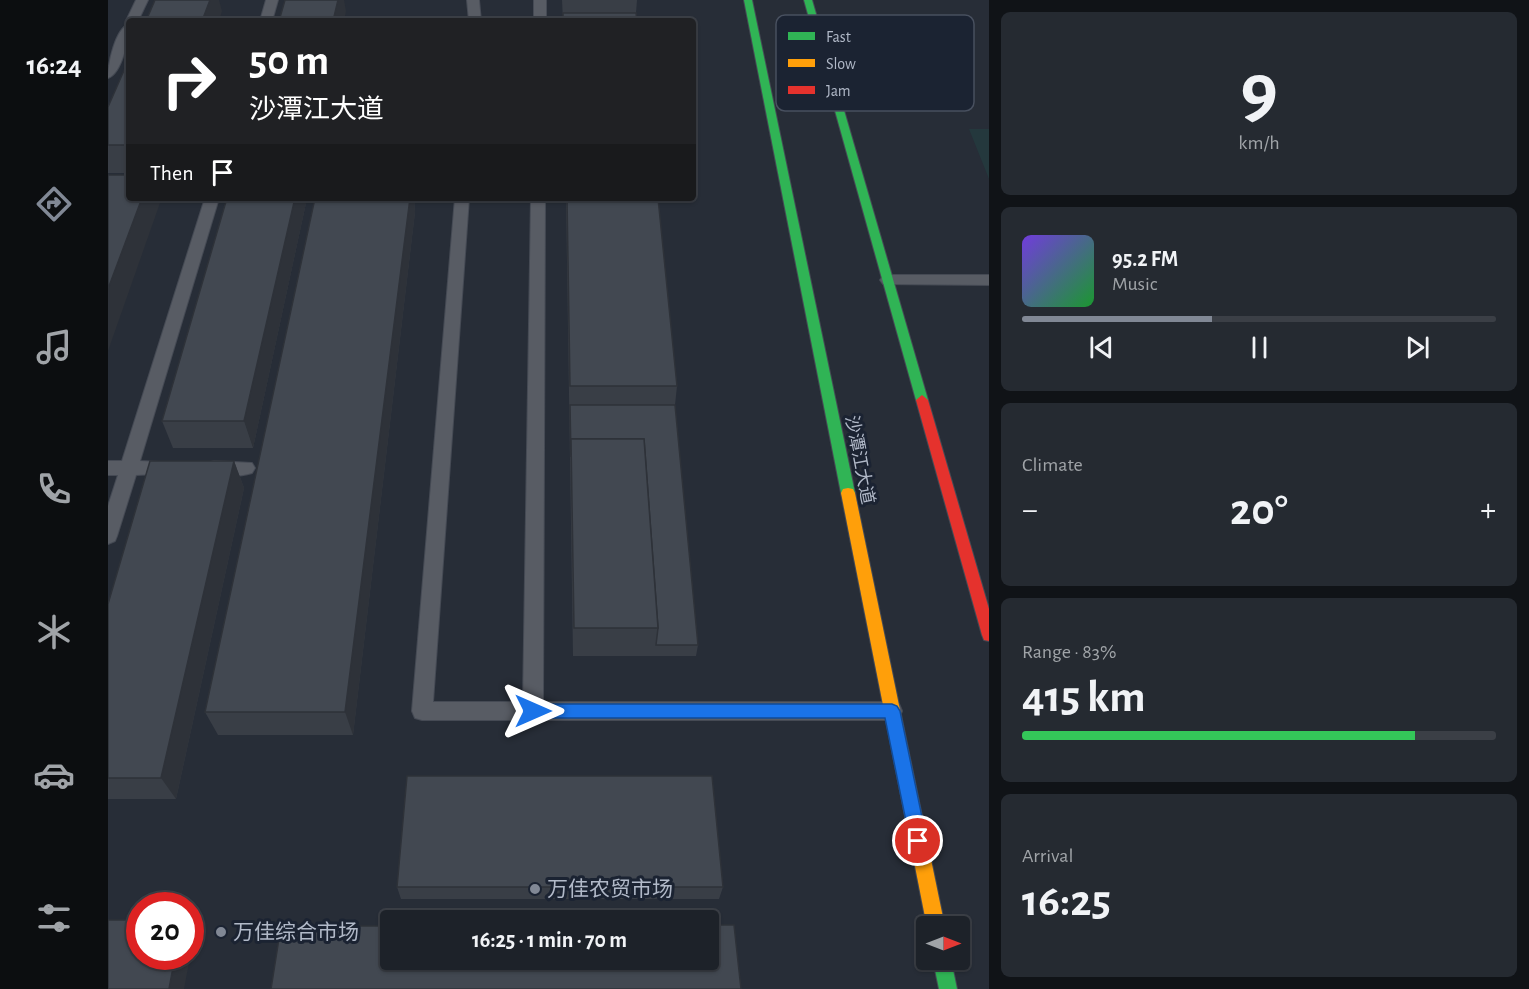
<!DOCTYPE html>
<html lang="en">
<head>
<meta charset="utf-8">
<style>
	:root { --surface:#1d2229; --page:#252a31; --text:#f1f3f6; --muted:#a0a4a8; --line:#3b3f46; --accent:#818895 }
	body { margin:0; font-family:"Alegreya Sans","Noto Sans SC",sans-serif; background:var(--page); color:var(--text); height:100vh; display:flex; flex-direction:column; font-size:22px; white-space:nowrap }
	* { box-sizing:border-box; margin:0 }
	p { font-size:20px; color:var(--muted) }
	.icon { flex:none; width:33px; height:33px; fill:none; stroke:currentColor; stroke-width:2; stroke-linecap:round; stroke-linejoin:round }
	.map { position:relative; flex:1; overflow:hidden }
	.drawer { display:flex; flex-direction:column; gap:12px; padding:12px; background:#101317; width:540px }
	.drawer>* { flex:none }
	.top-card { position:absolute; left:18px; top:18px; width:570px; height:183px; border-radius:6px; box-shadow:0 2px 4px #0004,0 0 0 2px var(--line); background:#202124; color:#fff; overflow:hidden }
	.needle { width:39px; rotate:90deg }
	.controls { position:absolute; left:808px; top:916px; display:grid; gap:12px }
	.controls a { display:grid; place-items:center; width:54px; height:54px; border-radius:6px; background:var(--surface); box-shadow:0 2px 4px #0004,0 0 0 2px var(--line); font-size:30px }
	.speed { position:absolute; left:18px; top:892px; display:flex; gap:12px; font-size:30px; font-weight:700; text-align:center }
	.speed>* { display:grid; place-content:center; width:78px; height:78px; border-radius:50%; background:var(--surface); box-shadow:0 2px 4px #0004,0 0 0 2px var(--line); line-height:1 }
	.speed .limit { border:9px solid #d22; background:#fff; color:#111 }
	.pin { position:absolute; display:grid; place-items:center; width:51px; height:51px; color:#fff; margin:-26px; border:3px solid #fff; border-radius:50%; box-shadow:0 2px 6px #0007 }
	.me { position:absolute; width:66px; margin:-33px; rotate:90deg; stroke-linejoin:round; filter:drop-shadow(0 0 4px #0008) }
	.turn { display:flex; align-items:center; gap:21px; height:126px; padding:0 24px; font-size:27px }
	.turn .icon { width:78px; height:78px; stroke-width:2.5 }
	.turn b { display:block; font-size:42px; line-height:51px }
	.then { display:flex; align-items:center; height:57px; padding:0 24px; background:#0003; gap:12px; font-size:22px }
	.big { font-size:45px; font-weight:600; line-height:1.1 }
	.drawer .tile { flex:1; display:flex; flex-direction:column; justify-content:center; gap:9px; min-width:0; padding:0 21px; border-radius:9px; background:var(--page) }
	.drawer .dial { align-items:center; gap:0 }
	.dial b { font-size:78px; line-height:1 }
	.song { display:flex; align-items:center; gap:18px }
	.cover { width:72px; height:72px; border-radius:9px; background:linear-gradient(135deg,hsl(260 70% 55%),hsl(130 70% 35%)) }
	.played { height:6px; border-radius:3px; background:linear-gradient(90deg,var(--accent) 40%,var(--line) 40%) }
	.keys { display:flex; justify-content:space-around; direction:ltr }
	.heat { display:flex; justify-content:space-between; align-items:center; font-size:33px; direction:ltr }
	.charge { height:9px; border-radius:4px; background:linear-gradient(90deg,#34c759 83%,var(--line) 0) }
	.trip { position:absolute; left:272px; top:910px; width:339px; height:60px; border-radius:6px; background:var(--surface); box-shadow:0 2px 4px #0004,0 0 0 2px var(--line); font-weight:600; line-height:60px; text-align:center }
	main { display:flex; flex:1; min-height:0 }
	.menu { display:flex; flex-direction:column; width:108px; justify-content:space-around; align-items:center; background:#0c0e10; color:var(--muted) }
	.menu .icon { width:42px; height:42px }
	.menu .selected { color:var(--accent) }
	.menu b { font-size:27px; color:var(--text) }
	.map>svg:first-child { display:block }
	.green { fill:#24383d }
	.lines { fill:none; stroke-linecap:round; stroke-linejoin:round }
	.lane-casing { stroke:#454a54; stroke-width:2 }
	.fast-casing { stroke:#454a54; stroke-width:2 }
	.slow-casing { stroke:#454a54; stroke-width:2 }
	.jam-casing { stroke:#454a54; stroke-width:2 }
	.lane { fill:#585c64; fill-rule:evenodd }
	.fast { fill:#30b455; fill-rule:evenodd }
	.slow { fill:#ff9f0a; fill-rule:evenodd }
	.jam { fill:#e5322d; fill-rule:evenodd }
	.wall { fill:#393e46 }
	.shaded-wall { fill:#2e3239 }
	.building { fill:#424851; stroke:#2e3239; stroke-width:1.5 }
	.route { fill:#1a73e8; stroke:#114b97; stroke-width:1.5 }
	.poi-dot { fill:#818895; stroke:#1b2332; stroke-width:2 }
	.labels { text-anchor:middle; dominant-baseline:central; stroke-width:6; stroke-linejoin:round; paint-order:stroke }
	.street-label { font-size:18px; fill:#b1b9c8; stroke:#1b2332 }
	.near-poi-label { font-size:21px; fill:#b1b9c8; stroke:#1b2332; text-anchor:start }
	.key { fill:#1b2332; stroke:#48505f; stroke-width:1.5 }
	.key-label { font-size:16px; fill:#b1b9c8 }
</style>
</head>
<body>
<main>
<nav class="menu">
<b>16:24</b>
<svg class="icon selected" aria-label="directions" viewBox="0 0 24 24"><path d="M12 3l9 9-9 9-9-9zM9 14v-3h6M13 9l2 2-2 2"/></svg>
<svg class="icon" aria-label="music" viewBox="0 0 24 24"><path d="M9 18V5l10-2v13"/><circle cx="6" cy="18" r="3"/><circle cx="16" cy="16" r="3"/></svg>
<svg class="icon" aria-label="phone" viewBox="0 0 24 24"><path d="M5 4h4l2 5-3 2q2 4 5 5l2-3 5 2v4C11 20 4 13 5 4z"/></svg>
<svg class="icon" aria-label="climate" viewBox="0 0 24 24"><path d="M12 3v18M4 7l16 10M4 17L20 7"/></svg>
<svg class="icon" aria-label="car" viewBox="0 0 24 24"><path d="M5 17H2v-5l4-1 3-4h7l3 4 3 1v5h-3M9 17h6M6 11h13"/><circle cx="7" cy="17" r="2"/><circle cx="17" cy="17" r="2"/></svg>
<svg class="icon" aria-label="filters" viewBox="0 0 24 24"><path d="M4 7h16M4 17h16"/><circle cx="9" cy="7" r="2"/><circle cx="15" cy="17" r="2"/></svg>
</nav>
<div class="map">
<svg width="881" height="989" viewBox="0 0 881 989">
	<rect width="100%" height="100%" fill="#272d37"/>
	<path class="green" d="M861,129H881V179Z"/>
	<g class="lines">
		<g class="lane-casing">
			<g id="lane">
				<path d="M28,0H40L30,21H21L20,24L18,21Z"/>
				<path d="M158,0H170L164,21H152Z"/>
				<path d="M359,0H371L373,21H361Z"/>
				<rect x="426" y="0" width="12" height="21"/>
				<path d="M21,24C21,38 14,73 0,78C0,64 7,29 21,24Z"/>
				<path d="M97,198H111L32,461L70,463L73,468L70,473L28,475L9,536L7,541L0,544V506L10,475H0V461H14Z"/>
				<path d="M347,198H361L325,702H415L423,198H437L435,702H784L791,704L794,711L791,718L784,720H314L307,718L304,711Z"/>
				<path d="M780,275H881V285L775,284L772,280L775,276Z"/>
				<path d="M106,461L144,463L147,468L144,473C132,477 112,477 100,473L97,468L100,463Z"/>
			</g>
		</g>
		<g class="fast-casing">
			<g id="fast">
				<path d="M636,0H644L747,493L745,497H735L733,493Z"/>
				<path d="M696,0H704L820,400L814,405L808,400Z"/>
				<path d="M825,960H843L849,989H831Z"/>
			</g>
		</g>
		<g class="slow-casing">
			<path id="slow" d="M740,488L745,489L747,493L837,927H819L733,493L735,489Z"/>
		</g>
		<g class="jam-casing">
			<path id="jam" d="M814,395L820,400L881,609V641L876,640L874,635L808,400Z"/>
		</g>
		<use href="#lane" class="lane"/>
		<use href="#fast" class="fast"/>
		<use href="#slow" class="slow"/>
		<use href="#jam" class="jam"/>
	</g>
	<g class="wall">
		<path d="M454,0H529L528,13L455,21Z"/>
		<path d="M21,59V173H0V107Z"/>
		<path d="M207,198H306L307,212L245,735H110L97,712Z"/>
		<path d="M458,198H550L569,386L567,405L590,645L588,656H465Z"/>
		<path d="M198,203L145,448H65L54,421Z"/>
		<path d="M126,461L136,488L68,799H0V604Z"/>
		<path d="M289,887H615L611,899H293Z"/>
	</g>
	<g class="shaded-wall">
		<path d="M102,0H111L114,11L111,21H94Z"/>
		<path d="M230,0H236L238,11L236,21H225Z"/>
		<path d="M34,198H50L52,203L0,351V289Z"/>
		<path d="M187,198H197L198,203L145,448L136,421Z"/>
		<path d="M302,198H306L307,212L245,735L237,712Z"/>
		<path d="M126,461L136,488L68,799L53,778Z"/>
		<path d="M82,930L86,934L82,954Z"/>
		<path d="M67,957H82L76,989H61Z"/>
	</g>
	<g class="building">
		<path d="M47,0H102L94,21H38Z"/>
		<path d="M177,0H230L225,21H171Z"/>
		<path d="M455,13H528L529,21H506V20H456L455,21Z"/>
		<rect x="456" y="20" width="50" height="1"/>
		<path d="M21,59V145H0V107Z"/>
		<path d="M0,175H21V198H34L0,289Z"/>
		<path d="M119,198H187L136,421H54Z"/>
		<path d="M207,198H302L237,712H97Z"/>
		<path d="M459,198H550L569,386H462Z"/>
		<path d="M462,405H567L590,645H548L550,628L536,439H463V457Z"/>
		<path d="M463,439H536L550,628H466Z"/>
		<path d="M42,461H126L53,778H0V604Z"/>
		<path d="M299,776H604L615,887H289Z"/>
		<path d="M0,920H32V957H67L61,989H0Z"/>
		<path d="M600,925H626L633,989H163L173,926H282V960H600Z"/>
	</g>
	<path class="route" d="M425,704H784L789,706L792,711L819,841L816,847L810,849L804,847L802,841L777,718H425L420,716L417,711L420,706Z"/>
	<g class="poi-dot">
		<circle cx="427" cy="889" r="6"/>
		<circle cx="113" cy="932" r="6"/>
	</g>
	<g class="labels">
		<g class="street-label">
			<text transform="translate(751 460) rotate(79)">沙潭江大道</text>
		</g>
		<g class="near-poi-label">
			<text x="439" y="889">万佳农贸市场</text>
			<text x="125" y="932">万佳综合市场</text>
		</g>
	</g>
	<rect x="668" y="15" width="198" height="96" rx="9" class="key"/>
	<rect x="680" y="32" width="27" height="8" fill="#30b455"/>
	<rect x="680" y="59" width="27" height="8" fill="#ff9f0a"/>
	<rect x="680" y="86" width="27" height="8" fill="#e5322d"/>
	<g class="key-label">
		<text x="718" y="42">Fast</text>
		<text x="718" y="69">Slow</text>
		<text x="718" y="96">Jam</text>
	</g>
</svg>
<div class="controls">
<a><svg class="needle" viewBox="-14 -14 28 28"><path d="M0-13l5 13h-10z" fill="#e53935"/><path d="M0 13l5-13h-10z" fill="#a0a4a8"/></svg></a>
</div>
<div class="speed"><div class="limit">20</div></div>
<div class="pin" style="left:810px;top:841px;background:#d93025"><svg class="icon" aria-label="arrive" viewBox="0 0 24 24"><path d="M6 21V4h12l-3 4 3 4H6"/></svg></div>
<svg class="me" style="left:425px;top:711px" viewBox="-20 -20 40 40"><path d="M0-17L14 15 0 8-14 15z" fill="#1a73e8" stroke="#fff" stroke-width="4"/></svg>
<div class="trip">16:25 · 1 min · 70 m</div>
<div class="top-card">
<div class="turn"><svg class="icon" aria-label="right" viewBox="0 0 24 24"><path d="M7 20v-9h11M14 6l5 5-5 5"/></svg><div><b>50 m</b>沙潭江大道</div></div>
<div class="then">Then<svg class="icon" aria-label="arrive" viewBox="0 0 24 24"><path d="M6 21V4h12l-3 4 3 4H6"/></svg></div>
</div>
</div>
<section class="drawer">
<div class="tile dial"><b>9</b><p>km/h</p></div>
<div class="tile">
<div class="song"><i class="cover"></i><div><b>95.2 FM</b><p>Music</p></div></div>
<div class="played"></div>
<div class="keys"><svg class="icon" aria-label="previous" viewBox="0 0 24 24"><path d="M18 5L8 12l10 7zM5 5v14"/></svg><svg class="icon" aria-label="pause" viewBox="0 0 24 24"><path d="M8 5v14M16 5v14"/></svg><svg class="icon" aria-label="next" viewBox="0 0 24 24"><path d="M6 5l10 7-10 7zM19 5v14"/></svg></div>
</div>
<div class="tile"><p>Climate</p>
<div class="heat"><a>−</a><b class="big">20°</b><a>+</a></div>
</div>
<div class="tile"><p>Range · 83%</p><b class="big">415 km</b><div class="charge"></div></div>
<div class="tile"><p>Arrival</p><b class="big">16:25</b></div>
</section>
</main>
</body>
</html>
